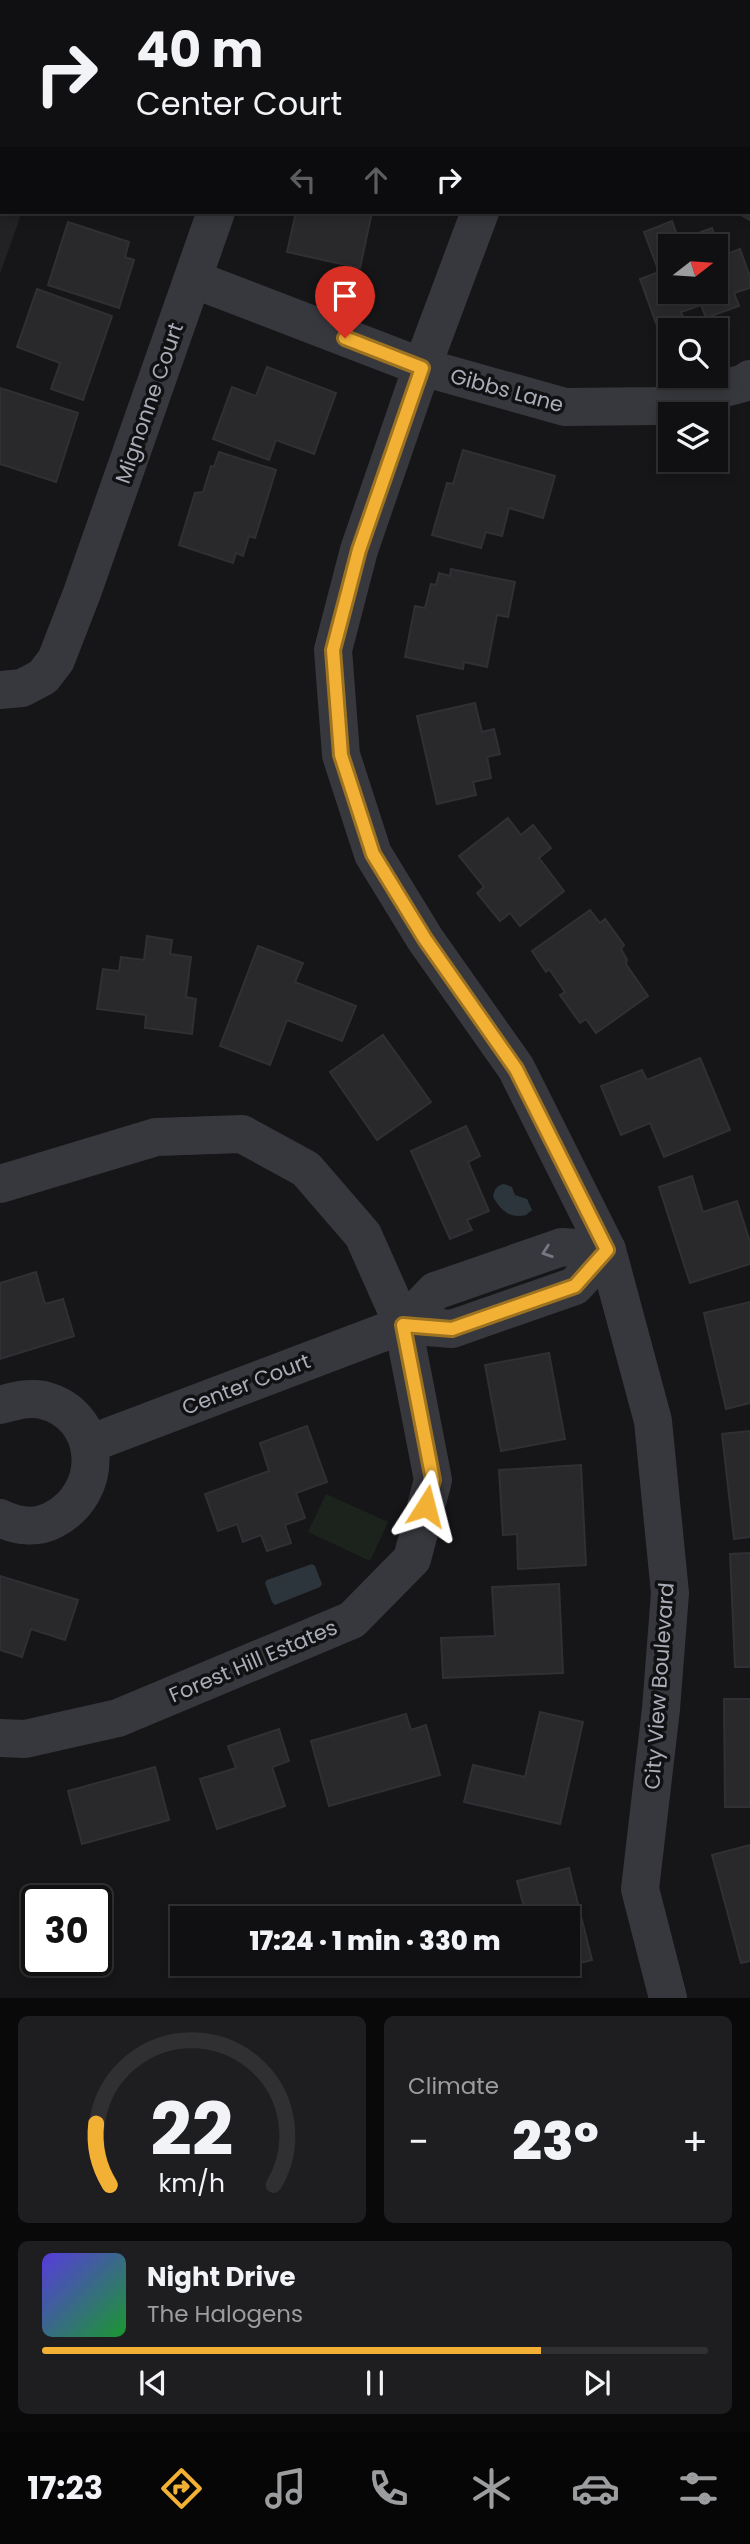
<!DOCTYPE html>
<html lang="en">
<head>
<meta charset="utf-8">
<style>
	:root { --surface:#101012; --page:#1e1e20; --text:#f1f3f6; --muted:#9c9d9f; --line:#303032; --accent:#f2b134 }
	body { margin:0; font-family:Poppins,sans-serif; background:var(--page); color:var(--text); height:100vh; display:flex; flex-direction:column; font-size:26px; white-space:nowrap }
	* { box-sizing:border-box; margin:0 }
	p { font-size:23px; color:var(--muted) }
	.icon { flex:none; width:38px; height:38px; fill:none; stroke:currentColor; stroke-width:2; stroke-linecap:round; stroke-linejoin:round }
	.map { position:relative; height:1998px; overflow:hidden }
	.drawer { display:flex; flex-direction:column; gap:18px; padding:18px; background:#09090a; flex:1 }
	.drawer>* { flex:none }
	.guide { position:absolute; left:0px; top:0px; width:751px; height:214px; box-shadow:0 4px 10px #0003,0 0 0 2px var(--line); background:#101012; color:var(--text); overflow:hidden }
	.needle { width:46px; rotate:73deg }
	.buttons { position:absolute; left:658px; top:234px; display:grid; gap:14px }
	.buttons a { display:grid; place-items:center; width:70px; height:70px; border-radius:0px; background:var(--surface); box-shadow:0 4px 10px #0003,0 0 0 2px var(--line); font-size:35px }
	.speed { position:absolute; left:21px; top:1885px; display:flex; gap:14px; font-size:35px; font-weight:700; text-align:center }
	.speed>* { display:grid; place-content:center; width:91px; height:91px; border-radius:50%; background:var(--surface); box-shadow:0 4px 10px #0003,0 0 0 2px var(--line); line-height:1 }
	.speed .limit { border:4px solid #111; border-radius:10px; background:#fff; color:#111 }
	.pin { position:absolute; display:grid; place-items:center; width:60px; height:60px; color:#fff; margin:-72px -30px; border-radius:50% 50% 50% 0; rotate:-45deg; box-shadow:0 0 7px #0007 }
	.pin .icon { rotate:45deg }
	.me { position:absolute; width:77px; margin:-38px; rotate:9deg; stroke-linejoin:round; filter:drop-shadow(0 0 5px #0008) }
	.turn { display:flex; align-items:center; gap:24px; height:147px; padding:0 21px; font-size:32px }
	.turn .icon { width:91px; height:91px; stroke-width:2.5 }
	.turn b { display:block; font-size:49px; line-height:60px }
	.lanes { display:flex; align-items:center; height:66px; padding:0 21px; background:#0003; justify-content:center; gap:35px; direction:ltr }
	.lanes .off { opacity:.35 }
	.big { font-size:52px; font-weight:800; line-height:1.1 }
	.drawer .tile { flex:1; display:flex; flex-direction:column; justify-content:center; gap:10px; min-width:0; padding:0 24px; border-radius:10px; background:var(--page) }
	.drawer .dial { align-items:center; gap:0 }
	.dial svg { height:182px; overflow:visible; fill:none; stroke:var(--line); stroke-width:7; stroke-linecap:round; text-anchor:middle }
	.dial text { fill:var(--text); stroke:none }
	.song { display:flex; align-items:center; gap:21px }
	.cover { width:84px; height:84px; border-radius:10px; background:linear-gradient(135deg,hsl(250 70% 55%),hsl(130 70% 35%)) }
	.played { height:7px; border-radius:4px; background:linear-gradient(90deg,var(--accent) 75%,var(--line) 75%) }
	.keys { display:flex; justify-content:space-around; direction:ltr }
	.heat { display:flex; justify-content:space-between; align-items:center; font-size:38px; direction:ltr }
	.drawer .tiles { flex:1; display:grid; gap:18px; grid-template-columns:1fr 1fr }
	.tile:last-child { grid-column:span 2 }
	.trip { position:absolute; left:170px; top:1906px; width:410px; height:70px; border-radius:0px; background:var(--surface); box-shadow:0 4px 10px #0003,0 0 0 2px var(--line); font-weight:800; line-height:70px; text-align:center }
	.dock { display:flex; height:112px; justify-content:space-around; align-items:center; background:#060607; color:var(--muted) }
	.dock .icon { width:49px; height:49px }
	.dock .current { color:var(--accent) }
	.dock b { font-size:32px; color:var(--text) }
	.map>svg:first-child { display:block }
	.built { fill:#222225 }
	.green { fill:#1c231d }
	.water { fill:#2c353c }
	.building { fill:#29292c; stroke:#303034; stroke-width:2; fill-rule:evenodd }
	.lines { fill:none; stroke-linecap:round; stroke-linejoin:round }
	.minor { stroke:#37383d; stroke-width:38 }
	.oneway { stroke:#757881 }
	.route-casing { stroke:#9d7322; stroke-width:18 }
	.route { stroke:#f2b134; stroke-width:12 }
	.labels { text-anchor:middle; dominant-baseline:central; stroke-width:7; stroke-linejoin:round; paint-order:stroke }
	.street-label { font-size:21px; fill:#a8adb8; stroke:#111113 }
</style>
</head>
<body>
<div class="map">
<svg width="750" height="1998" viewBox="0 0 750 1998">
	<rect width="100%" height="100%" fill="#161618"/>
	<path class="built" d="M0,0H95L2,2V212H22L0,274Z"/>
	<path class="green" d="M326,1494L388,1522L370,1561L308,1532Z"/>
	<g class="water">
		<path d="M504,1184L512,1187L515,1195L527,1199L532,1210L526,1215C509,1219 501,1210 493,1197C494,1190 497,1185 504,1184Z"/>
		<path d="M312,1564L315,1566L322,1584L320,1587L275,1605L272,1602L265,1583L267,1580Z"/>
	</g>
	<g class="building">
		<path d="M0,0H54L2,2L0,158Z"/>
		<path d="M386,0H474V2Z"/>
		<path d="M749,163H750V220L736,212H749Z"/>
		<path d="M296,212H372L360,268L287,252Z"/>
		<path d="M672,221L679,240L712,228L722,256L740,249L750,277V288L734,293L739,306L706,318L701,305L681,312L686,325L660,334L640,279L659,272L644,232ZM670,247H716V292H670Z"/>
		<path d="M68,222L129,242L125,257L134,260L119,308L48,285Z"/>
		<path d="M37,289L112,316L83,400L51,389L60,363L17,347Z"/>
		<path d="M267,367L336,393L314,454L276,440L269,460L213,439L232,387L256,396Z"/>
		<path d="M0,388L78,413L56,482L0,464Z"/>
		<path d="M463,450L555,476L543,518L509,508L502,536L486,532L481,548L432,535L447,483L453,484Z"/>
		<path d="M219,452L276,470L255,538L249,536L243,556L236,553L233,563L179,545L195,493L203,492L211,466L214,467Z"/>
		<path d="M451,569L515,582L508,617L497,615L487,667L464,662L463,669L405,657L415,606L425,608L431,584L436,585L439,573L450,576Z"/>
		<path d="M475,703L482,732L494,729L500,754L487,757L491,778L473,782L476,795L437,804L417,716Z"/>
		<path d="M508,818L521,835L533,825L551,848L539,858L564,891L520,926L510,913L500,921L477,893L484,887L459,856Z"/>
		<path d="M590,910L600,923L605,919L624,945L621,949L627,960L626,964L648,996L596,1033L586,1019L580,1023L560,995L565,992L549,969L546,972L532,951Z"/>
		<path d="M147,936L172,940L170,954L191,957L186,997L196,999L192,1034L145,1028L146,1015L97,1009L103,969L119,971L121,957L144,960Z"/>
		<path d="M258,946L303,963L295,982L356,1006L342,1041L287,1020L270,1065L220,1046Z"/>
		<path d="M383,1035L431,1102L377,1140L330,1072Z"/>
		<path d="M700,1058L730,1130L664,1157L650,1123L621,1135L601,1086L642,1070L647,1080Z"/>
		<path d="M466,1126L480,1156L468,1162L489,1211L467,1220L472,1230L450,1239L411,1151Z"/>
		<path d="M692,1176L703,1212L737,1201L750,1242V1264L690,1283L659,1187Z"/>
		<path d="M36,1272L45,1304L63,1299L74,1336L0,1359V1283Z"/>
		<path d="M750,1302V1403L726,1409L704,1313Z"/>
		<path d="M549,1353L565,1439L501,1451L485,1365Z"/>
		<path d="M307,1426L327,1482L296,1493L305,1518L285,1525L291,1543L267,1551L261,1535L243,1542L237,1524L218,1531L205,1494L269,1471L260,1443Z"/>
		<path d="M750,1431V1537L734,1539L722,1434Z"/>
		<path d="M581,1465L586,1565L518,1569L517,1534L503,1535L499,1470Z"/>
		<path d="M750,1553V1667H735L730,1554Z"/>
		<path d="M0,1576L78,1600L65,1640L31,1629L22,1657L0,1650Z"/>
		<path d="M559,1584L563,1673L443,1678L441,1638L495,1636L492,1587Z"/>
		<path d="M724,1699H750V1807H725Z"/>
		<path d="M540,1712L583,1722L560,1824L464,1802L473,1765L525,1777Z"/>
		<path d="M406,1714L411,1730L426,1725L440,1775L329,1806L311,1741Z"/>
		<path d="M279,1729L289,1761L272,1767L285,1806L217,1829L200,1779L236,1768L228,1746Z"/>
		<path d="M155,1767L169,1820L82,1844L68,1791Z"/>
		<path d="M750,1845V1961L741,1963L712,1855Z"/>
		<path d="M569,1868L592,1960L540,1973L538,1964H567V1918H527L517,1881Z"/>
	</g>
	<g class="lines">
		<g class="minor">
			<path d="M290,2L291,0"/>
			<path d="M540,2V0"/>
			<path d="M480,212L422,367L359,550L333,650L341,755L373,854L425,939L516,1068L607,1250L653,1421L670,1593L661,1709L640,1889L668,1998"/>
			<path d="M193,279L422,367L565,407L657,406L744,383L750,379"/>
			<path d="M0,690L22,688L43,677L56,660L82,593L216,212"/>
			<path d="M0,1184L156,1137L242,1134L306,1169L363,1235L403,1325L433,1480L412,1559L352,1620L118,1718L25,1739L0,1738"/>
			<path d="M0,1405C14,1401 28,1397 43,1400C103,1415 106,1493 53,1520C36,1529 16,1526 0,1518"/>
			<path d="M89,1444L403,1325L435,1291L562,1247L607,1250L575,1286L452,1329L403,1325"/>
		</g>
	</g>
	<defs><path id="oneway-chevron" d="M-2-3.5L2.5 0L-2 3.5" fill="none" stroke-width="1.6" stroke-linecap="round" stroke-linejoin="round" transform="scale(1.75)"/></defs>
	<use class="oneway" href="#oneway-chevron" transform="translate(547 1252) rotate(161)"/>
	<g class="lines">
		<g class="route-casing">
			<path id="route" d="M345,338L422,368L359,550L333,650L341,755L373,854L425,939L516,1069L607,1250L575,1286L452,1329L403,1325L433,1480L426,1506"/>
		</g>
		<use href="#route" class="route"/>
	</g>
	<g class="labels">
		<g class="street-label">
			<text transform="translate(507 390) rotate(15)">Gibbs Lane</text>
			<text transform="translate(149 403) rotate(-71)">Mignonne Court</text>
			<text transform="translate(246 1384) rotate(-21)">Center Court</text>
			<text transform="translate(253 1661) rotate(-23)">Forest Hill Estates</text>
			<text transform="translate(659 1686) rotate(-86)">City View Boulevard</text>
		</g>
	</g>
</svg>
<div class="buttons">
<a><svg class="needle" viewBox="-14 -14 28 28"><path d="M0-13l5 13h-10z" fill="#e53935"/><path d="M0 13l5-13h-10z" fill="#9c9d9f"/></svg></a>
<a><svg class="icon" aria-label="search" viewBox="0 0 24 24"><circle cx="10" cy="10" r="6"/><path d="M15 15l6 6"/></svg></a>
<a><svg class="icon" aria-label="layers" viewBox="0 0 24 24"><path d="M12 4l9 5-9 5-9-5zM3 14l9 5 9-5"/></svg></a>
</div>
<div class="speed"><div class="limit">30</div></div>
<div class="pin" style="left:345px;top:338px;background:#d93025"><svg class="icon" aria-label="arrive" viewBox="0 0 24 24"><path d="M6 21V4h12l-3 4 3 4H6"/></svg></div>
<svg class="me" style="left:426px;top:1506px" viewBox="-20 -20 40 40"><path d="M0-17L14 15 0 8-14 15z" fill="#f2b134" stroke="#fff" stroke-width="4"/></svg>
<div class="trip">17:24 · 1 min · 330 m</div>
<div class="guide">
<div class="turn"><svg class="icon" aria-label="right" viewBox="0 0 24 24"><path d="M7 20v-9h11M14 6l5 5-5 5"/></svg><div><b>40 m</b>Center Court</div></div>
<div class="lanes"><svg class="icon off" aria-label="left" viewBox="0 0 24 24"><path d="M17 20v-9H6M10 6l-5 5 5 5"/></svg><svg class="icon off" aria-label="ahead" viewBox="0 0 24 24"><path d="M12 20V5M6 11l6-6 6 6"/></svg><svg class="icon" aria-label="right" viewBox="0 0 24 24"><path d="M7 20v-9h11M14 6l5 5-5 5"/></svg></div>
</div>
</div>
<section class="drawer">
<div class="tiles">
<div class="tile dial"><svg viewBox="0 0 100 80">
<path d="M14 69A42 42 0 1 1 86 69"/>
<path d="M14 69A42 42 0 0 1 8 42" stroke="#f2b134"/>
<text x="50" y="56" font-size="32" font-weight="700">22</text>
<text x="50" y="72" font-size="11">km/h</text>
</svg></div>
<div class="tile"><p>Climate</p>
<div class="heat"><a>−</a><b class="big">23°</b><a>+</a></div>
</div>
<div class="tile">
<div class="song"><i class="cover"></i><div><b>Night Drive</b><p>The Halogens</p></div></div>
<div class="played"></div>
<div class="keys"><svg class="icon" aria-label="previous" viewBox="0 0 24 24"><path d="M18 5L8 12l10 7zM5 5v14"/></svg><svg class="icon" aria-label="pause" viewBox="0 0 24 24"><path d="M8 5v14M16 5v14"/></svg><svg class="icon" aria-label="next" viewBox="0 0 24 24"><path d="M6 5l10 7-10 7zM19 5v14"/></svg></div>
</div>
</div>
</section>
<nav class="dock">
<b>17:23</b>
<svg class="icon current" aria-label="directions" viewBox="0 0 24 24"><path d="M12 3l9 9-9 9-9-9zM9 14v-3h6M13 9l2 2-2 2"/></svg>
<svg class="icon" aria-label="music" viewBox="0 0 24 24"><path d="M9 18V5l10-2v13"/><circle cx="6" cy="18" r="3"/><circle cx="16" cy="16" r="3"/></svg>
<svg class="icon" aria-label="phone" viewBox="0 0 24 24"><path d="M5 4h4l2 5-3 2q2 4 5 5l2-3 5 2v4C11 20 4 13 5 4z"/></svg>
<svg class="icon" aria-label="climate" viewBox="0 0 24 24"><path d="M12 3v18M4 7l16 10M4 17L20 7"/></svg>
<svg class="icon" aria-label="car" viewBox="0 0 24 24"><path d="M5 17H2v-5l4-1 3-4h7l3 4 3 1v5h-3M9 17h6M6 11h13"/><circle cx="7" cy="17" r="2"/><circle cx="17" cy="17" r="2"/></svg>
<svg class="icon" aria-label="filters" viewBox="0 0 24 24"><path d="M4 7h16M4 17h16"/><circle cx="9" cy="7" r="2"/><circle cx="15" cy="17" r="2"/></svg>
</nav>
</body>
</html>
